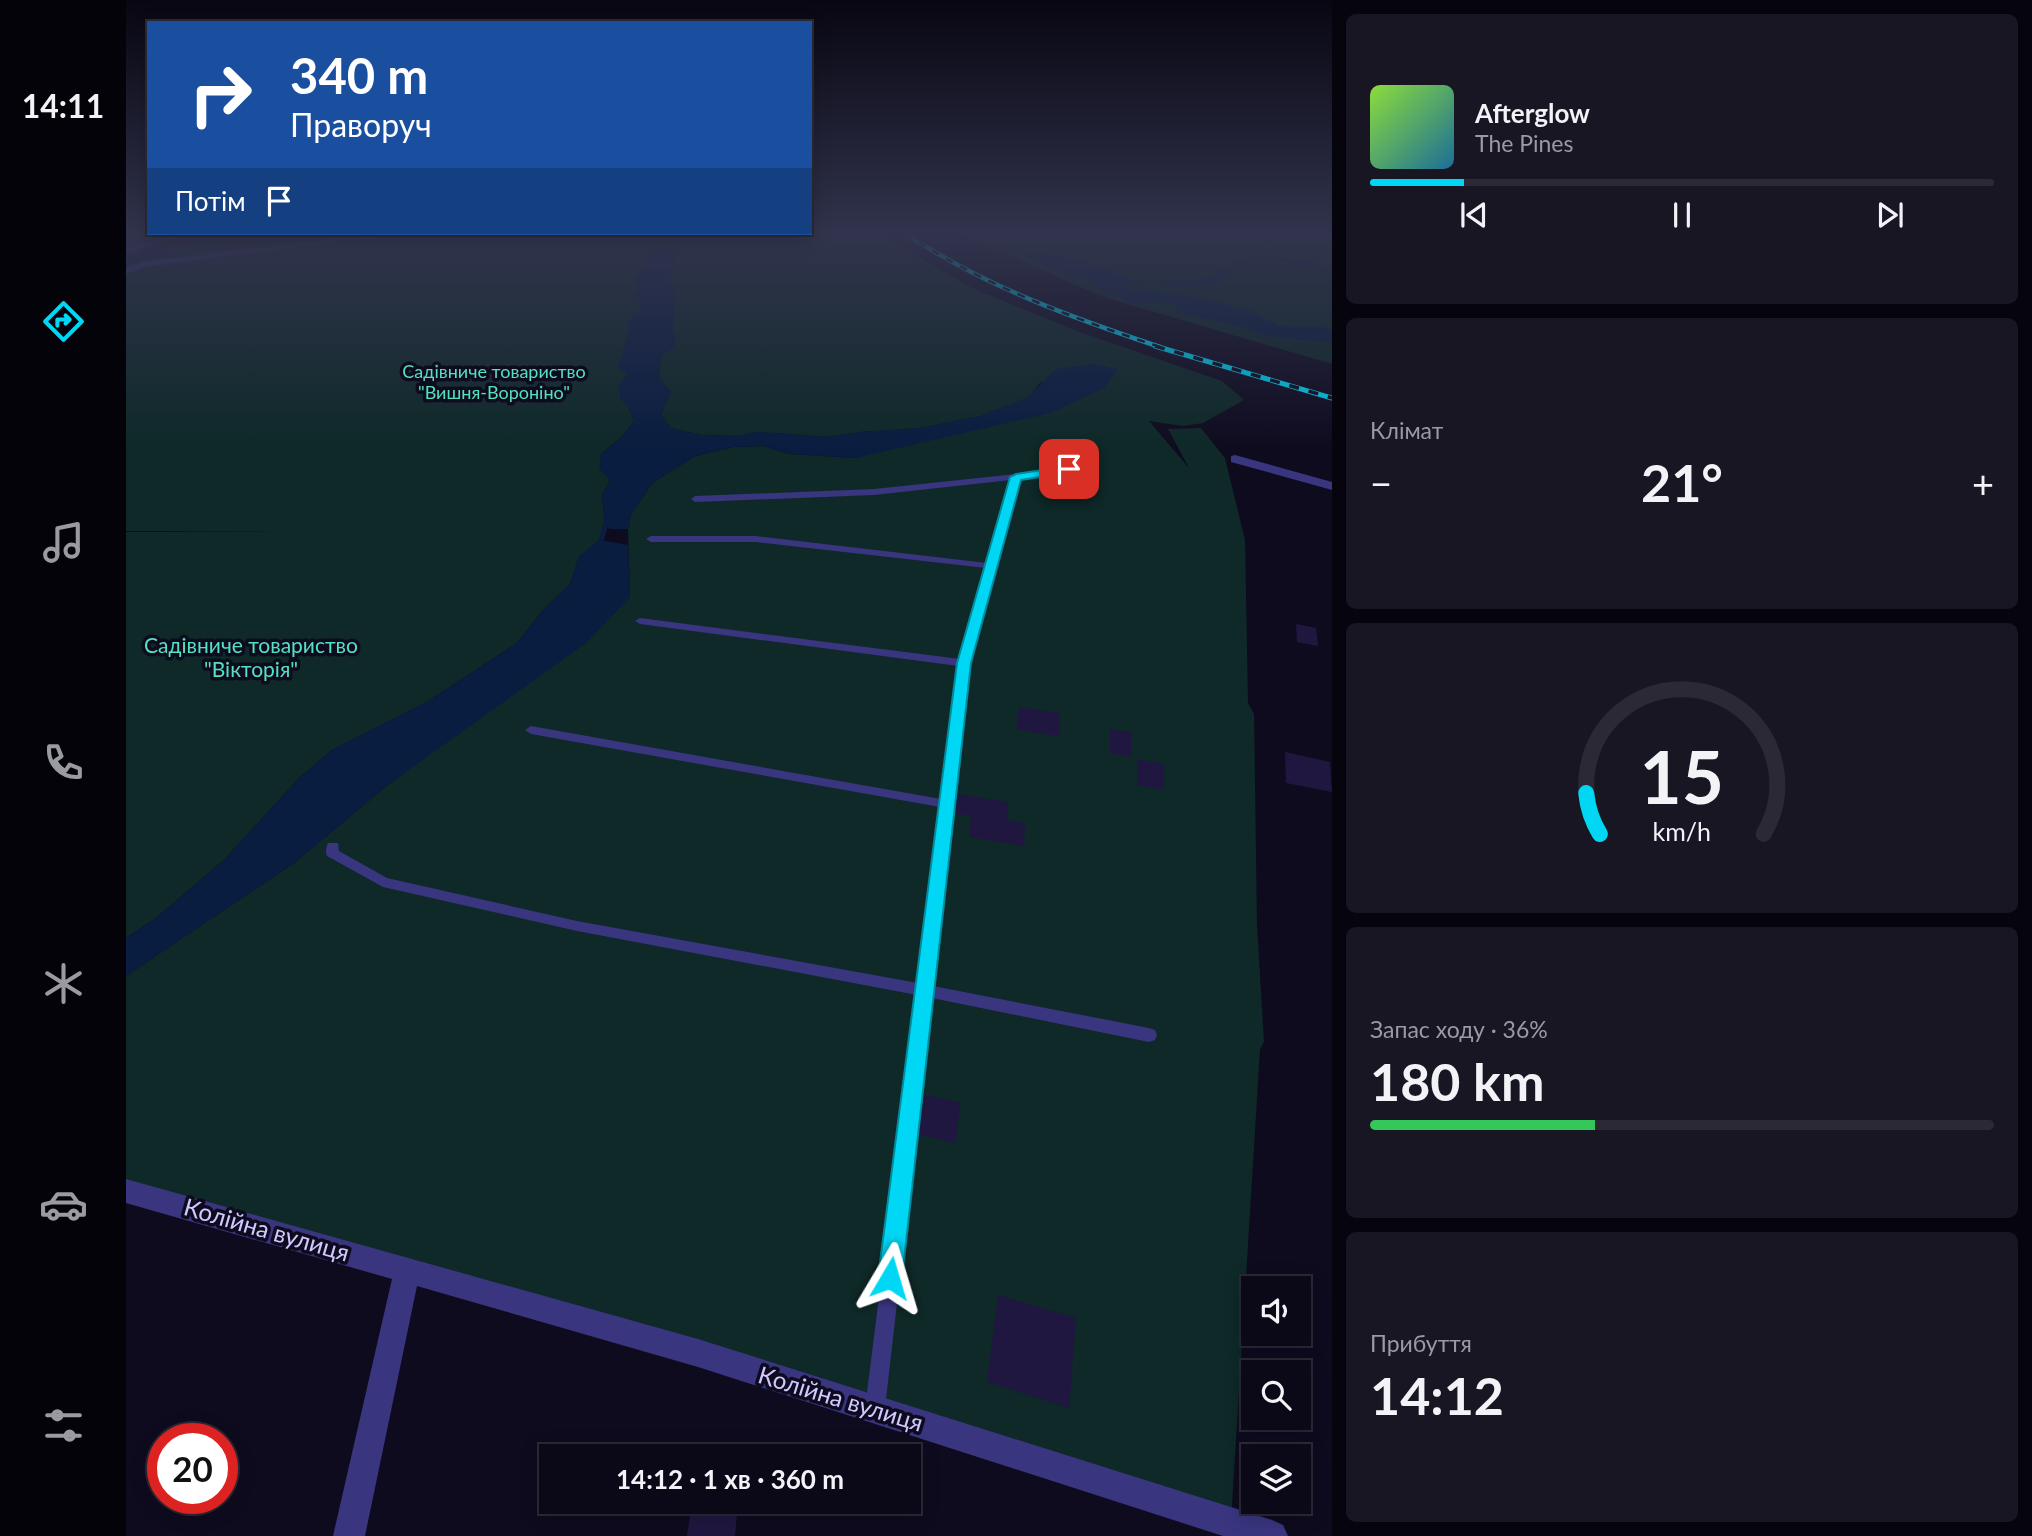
<!DOCTYPE html>
<html lang="uk">
<head>
<meta charset="utf-8">
<style>
	:root { --surface:#0b0817; --page:#191624; --text:#f1f3f6; --muted:#9a9aa1; --line:#2b2936; --accent:#00d7f4 }
	body { margin:0; font-family:Lato,sans-serif; background:var(--page); color:var(--text); height:100vh; display:flex; flex-direction:column; font-size:26px; white-space:nowrap }
	* { box-sizing:border-box; margin:0 }
	p { font-size:23px; color:var(--muted) }
	.icon { flex:none; width:38px; height:38px; fill:none; stroke:currentColor; stroke-width:2; stroke-linecap:round; stroke-linejoin:round }
	.map { position:relative; flex:1; overflow:hidden }
	.details { display:flex; flex-direction:column; gap:14px; padding:14px; background:#06040d; width:700px }
	.details>* { flex:none }
	.banner { position:absolute; left:21px; top:21px; width:665px; height:214px; border-radius:0px; box-shadow:0 4px 18px #0003,0 0 0 2px var(--line); background:#1a4fa0; color:#fff; overflow:hidden }
	.fabs { position:absolute; left:1115px; top:1276px; display:grid; gap:14px }
	.fabs a { display:grid; place-items:center; width:70px; height:70px; border-radius:0px; background:var(--surface); box-shadow:0 4px 18px #0003,0 0 0 2px var(--line); font-size:35px }
	.speed { position:absolute; left:21px; top:1423px; display:flex; gap:14px; font-size:35px; font-weight:700; text-align:center }
	.speed>* { display:grid; place-content:center; width:91px; height:91px; border-radius:50%; background:var(--surface); box-shadow:0 4px 18px #0003,0 0 0 2px var(--line); line-height:1 }
	.speed .limit { border:10px solid #d22; background:#fff; color:#111 }
	.pin { position:absolute; display:grid; place-items:center; width:60px; height:60px; color:#fff; margin:-30px; border-radius:14px; box-shadow:0 4px 10px #0006 }
	.me { position:absolute; width:77px; margin:-38px; rotate:7deg; stroke-linejoin:round; filter:drop-shadow(0 0 5px #0008) }
	.turn { display:flex; align-items:center; gap:24px; height:147px; padding:0 28px; font-size:32px }
	.turn .icon { width:91px; height:91px; stroke-width:2.5 }
	.turn b { display:block; font-size:49px; line-height:60px }
	.then { display:flex; align-items:center; height:66px; padding:0 28px; background:#0003; gap:14px; font-size:26px }
	.big { font-size:52px; font-weight:700; line-height:1.1 }
	.details .widget { flex:1; display:flex; flex-direction:column; justify-content:center; gap:10px; min-width:0; padding:0 24px; border-radius:10px; background:var(--page) }
	.details .dial { align-items:center; gap:0 }
	.dial svg { height:182px; overflow:visible; fill:none; stroke:var(--line); stroke-width:7; stroke-linecap:round; text-anchor:middle }
	.dial text { fill:var(--text); stroke:none }
	.song { display:flex; align-items:center; gap:21px }
	.cover { width:84px; height:84px; border-radius:10px; background:linear-gradient(135deg,hsl(90 70% 55%),hsl(200 70% 35%)) }
	.played { height:7px; border-radius:4px; background:linear-gradient(90deg,var(--accent) 15%,var(--line) 15%) }
	.keys { display:flex; justify-content:space-around; direction:ltr }
	.heat { display:flex; justify-content:space-between; align-items:center; font-size:38px; direction:ltr }
	.charge { height:10px; border-radius:5px; background:linear-gradient(90deg,#34c759 36%,var(--line) 0) }
	.trip { position:absolute; left:413px; top:1444px; width:382px; height:70px; border-radius:0px; background:var(--surface); box-shadow:0 4px 18px #0003,0 0 0 2px var(--line); font-weight:700; line-height:70px; text-align:center }
	main { display:flex; flex:1; min-height:0 }
	.tabs { display:flex; flex-direction:column; width:126px; justify-content:space-around; align-items:center; background:#040309; color:var(--muted) }
	.tabs .icon { width:49px; height:49px }
	.tabs .current { color:var(--accent) }
	.tabs b { font-size:32px; color:var(--text) }
	.map>svg:first-child { display:block }
	.green { fill:#0e2928 }
	.water { fill:#091d40 }
	.lines { fill:none; stroke-linecap:round; stroke-linejoin:round }
	.stream { stroke:#091d40; stroke-width:5 }
	.building { fill:#201740 }
	.lane { fill:#39357f; fill-rule:evenodd }
	.street { fill:#39357f; fill-rule:evenodd }
	.rail-far1-casing { stroke:#00d7f4; stroke-width:4.5 }
	.rail-casing { stroke:#00d7f4; stroke-width:5 }
	.rail-far1 { stroke:#0f0b1f; stroke-width:2.5; stroke-dasharray:8; stroke-linecap:butt }
	.rail { stroke:#0f0b1f; stroke-width:3.5; stroke-dasharray:10; stroke-linecap:butt }
	.route { fill:#00d7f4; stroke:#008c9f; stroke-width:2 }
	.labels { text-anchor:middle; dominant-baseline:central; stroke-width:7; stroke-linejoin:round; paint-order:stroke }
	.far-park-label { font-size:18px; fill:#53e1c0; stroke:#0f0b1f }
	.park-label { font-size:21px; fill:#53e1c0; stroke:#0f0b1f }
	.near-street-label { font-size:24px; fill:#d0c9ff; stroke:#0f0b1f }
</style>
</head>
<body>
<main>
<nav class="tabs">
<b>14:11</b>
<svg class="icon current" aria-label="directions" viewBox="0 0 24 24"><path d="M12 3l9 9-9 9-9-9zM9 14v-3h6M13 9l2 2-2 2"/></svg>
<svg class="icon" aria-label="music" viewBox="0 0 24 24"><path d="M9 18V5l10-2v13"/><circle cx="6" cy="18" r="3"/><circle cx="16" cy="16" r="3"/></svg>
<svg class="icon" aria-label="phone" viewBox="0 0 24 24"><path d="M5 4h4l2 5-3 2q2 4 5 5l2-3 5 2v4C11 20 4 13 5 4z"/></svg>
<svg class="icon" aria-label="climate" viewBox="0 0 24 24"><path d="M12 3v18M4 7l16 10M4 17L20 7"/></svg>
<svg class="icon" aria-label="car" viewBox="0 0 24 24"><path d="M5 17H2v-5l4-1 3-4h7l3 4 3 1v5h-3M9 17h6M6 11h13"/><circle cx="7" cy="17" r="2"/><circle cx="17" cy="17" r="2"/></svg>
<svg class="icon" aria-label="filters" viewBox="0 0 24 24"><path d="M4 7h16M4 17h16"/><circle cx="9" cy="7" r="2"/><circle cx="15" cy="17" r="2"/></svg>
</nav>
<div class="map">
<svg width="1206" height="1536" viewBox="0 0 1206 1536">
	<rect width="100%" height="100%" fill="#0f0b1f"/>
	<g class="green">
		<path d="M0,233H63L51,241L0,256Z"/>
		<path d="M150,233H520L521,250L525,254L524,264L515,271L516,311L503,331L500,344L502,406L508,421L496,437L475,454L484,481L476,495L479,526L474,540L453,557L444,584L417,610L391,643L301,702L206,750L175,776L98,860L30,918L0,938V532L163,531H0V265L96,242Z"/>
		<path d="M553,233H751L846,288L951,331L1096,381L1118,400L1077,423L1057,426L1023,421L1063,468L1042,429L1075,428L1099,458L1119,540L1122,703L1128,714L1131,925L1138,1042L1134,1049L1105,1522L0,1191V976L168,863L263,784L504,597L502,529L505,515L526,483L569,456L607,447L638,446L664,454L729,458L992,370L968,364L914,383L902,398L854,416L795,428L734,432L701,437L633,432L612,436L575,435L544,428L535,414L545,392L533,378L535,357L549,345L546,324L549,300L543,281L553,248Z"/>
		<path d="M832,233H1206V364L977,297Z"/>
	</g>
	<g class="water">
		<path d="M112,233H150L96,242L0,265V258L15,254Z"/>
		<path d="M520,233H553V248L543,281L549,300L546,324L550,345L535,357L533,378L545,392L535,414L544,428L575,435L612,436L633,432L701,437L734,432L795,428L854,416L901,398L930,369L968,364L992,369L978,388L925,413L729,458L664,454L638,446L607,447L569,456L526,483L505,515L502,529H484L479,526L476,495L484,481L473,468L475,454L496,437L508,421L502,406L494,399L493,385L501,374L492,367L503,331L502,321L516,311L515,303L509,295L513,288L509,278L524,264V254L517,253L520,250L513,246Z"/>
		<path d="M913,251L970,266L999,278L1025,283L1085,278L1108,263L1118,261L1154,258L1193,264L1196,273C1180,262 1134,257 1117,264C1105,269 1097,282 1085,285C1062,291 1011,277 994,287L1074,298L1122,311L1154,326L1197,327L1206,330V343L1135,335L1125,329L1051,312V307L1044,302L1003,303C990,290 979,298 966,281L948,277L891,253Z"/>
		<path d="M474,540L502,545L504,597L460,643L263,784L168,863L0,976V938L30,918L98,860L175,776L206,750L301,702L391,643L417,610L444,584L453,556Z"/>
	</g>
	<g class="lines">
		<path class="stream" d="M473,547L482,518"/>
	</g>
	<g class="building">
		<path d="M1170,624L1190,628L1192,646L1171,642Z"/>
		<path d="M893,707L934,713L933,736L891,730Z"/>
		<path d="M984,729L1005,732V757L984,753Z"/>
		<path d="M1159,752L1204,762L1206,792L1160,783Z"/>
		<path d="M1011,759L1038,764V790L1011,785Z"/>
		<path d="M831,794L882,802L881,820L899,823L898,846L843,837L845,816L829,814Z"/>
		<path d="M798,1095L834,1102L830,1143L793,1135Z"/>
		<path d="M872,1295L950,1318L943,1408L861,1382Z"/>
		<path d="M566,1502H612L609,1536H561Z"/>
	</g>
	<g class="lines">
		<path class="lane" d="M969,462L972,463V467L894,479L843,663L807,986L1023,1028L1029,1030L1031,1035L1029,1040L1023,1042L806,998L759,1408L756,1415L749,1418L742,1415L739,1408L791,995L451,931L257,887L201,856C199,852 200,847 202,843H212L213,851L261,878L451,921L792,983L814,807L405,734L399,730L405,726L815,799L832,666L514,624L509,621L514,618L834,659L860,568L629,542H525L520,539L525,536H629L861,563L885,480L748,495L569,502L565,499L569,496L748,489L890,474Z"/>
		<g class="street">
			<path d="M51,233H65L0,253V248Z"/>
			<path d="M256,233H284L22,266L0,274V268L21,261Z"/>
			<path d="M1109,455L1206,482V490L1105,462V456Z"/>
			<path d="M0,1179L572,1339L1146,1520L1157,1525L1162,1536H1097L572,1367L291,1286L239,1536H207L266,1279L0,1203Z"/>
		</g>
		<g class="rail-far1-casing">
			<path id="rail-far1" d="M779,233C855,285 947,318 1034,347"/>
		</g>
		<g class="rail-casing">
			<path id="rail" d="M1029,346L1206,398"/>
		</g>
		<use href="#rail-far1" class="rail-far1"/>
		<use href="#rail" class="rail"/>
	</g>
	<linearGradient id="sky" x2="0" y2="1"><stop stop-color="#080611"/><stop offset="0.52" stop-color="#31344d"/><stop offset="1" stop-color="#31344d" stop-opacity="0"/></linearGradient>
	<rect width="1206" height="449" fill="url(#sky)"/>
	<path class="route" d="M943,466L947,467V472L895,480L845,663L776,1278L772,1286L764,1290L755,1286L752,1278L831,663L884,477L890,474Z"/>
	<g class="labels">
		<g class="far-park-label">
			<text x="368" y="371">Садівниче товариство<tspan x="368" dy="21">"Вишня-Вороніно"</tspan></text>
		</g>
		<g class="park-label">
			<text x="125" y="644">Садівниче товариство<tspan x="125" dy="24">"Вікторія"</tspan></text>
		</g>
		<g class="near-street-label">
			<text transform="translate(141 1229) rotate(16)">Колійна вулиця</text>
			<text transform="translate(715 1398) rotate(17)">Колійна вулиця</text>
		</g>
	</g>
</svg>
<div class="fabs">
<a><svg class="icon" aria-label="sound" viewBox="0 0 24 24"><path d="M4 9h4l5-4v14l-5-4H4zM17 9q2 3 0 6"/></svg></a>
<a><svg class="icon" aria-label="search" viewBox="0 0 24 24"><circle cx="10" cy="10" r="6"/><path d="M15 15l6 6"/></svg></a>
<a><svg class="icon" aria-label="layers" viewBox="0 0 24 24"><path d="M12 4l9 5-9 5-9-5zM3 14l9 5 9-5"/></svg></a>
</div>
<div class="speed"><div class="limit">20</div></div>
<div class="pin" style="left:943px;top:469px;background:#d93025"><svg class="icon" aria-label="arrive" viewBox="0 0 24 24"><path d="M6 21V4h12l-3 4 3 4H6"/></svg></div>
<svg class="me" style="left:764px;top:1278px" viewBox="-20 -20 40 40"><path d="M0-17L14 15 0 8-14 15z" fill="#00d7f4" stroke="#fff" stroke-width="4"/></svg>
<div class="trip">14:12 · 1 хв · 360 m</div>
<div class="banner">
<div class="turn"><svg class="icon" aria-label="right" viewBox="0 0 24 24"><path d="M7 20v-9h11M14 6l5 5-5 5"/></svg><div><b>340 m</b>Праворуч</div></div>
<div class="then">Потім<svg class="icon" aria-label="arrive" viewBox="0 0 24 24"><path d="M6 21V4h12l-3 4 3 4H6"/></svg></div>
</div>
</div>
<section class="details">
<div class="widget">
<div class="song"><i class="cover"></i><div><b>Afterglow</b><p>The Pines</p></div></div>
<div class="played"></div>
<div class="keys"><svg class="icon" aria-label="previous" viewBox="0 0 24 24"><path d="M18 5L8 12l10 7zM5 5v14"/></svg><svg class="icon" aria-label="pause" viewBox="0 0 24 24"><path d="M8 5v14M16 5v14"/></svg><svg class="icon" aria-label="next" viewBox="0 0 24 24"><path d="M6 5l10 7-10 7zM19 5v14"/></svg></div>
</div>
<div class="widget"><p>Клімат</p>
<div class="heat"><a>−</a><b class="big">21°</b><a>+</a></div>
</div>
<div class="widget dial"><svg viewBox="0 0 100 80">
<path d="M14 69A42 42 0 1 1 86 69"/>
<path d="M14 69A42 42 0 0 1 8 51" stroke="#00d7f4"/>
<text x="50" y="56" font-size="32" font-weight="700">15</text>
<text x="50" y="72" font-size="11">km/h</text>
</svg></div>
<div class="widget"><p>Запас ходу · 36%</p><b class="big">180 km</b><div class="charge"></div></div>
<div class="widget"><p>Прибуття</p><b class="big">14:12</b></div>
</section>
</main>
</body>
</html>
